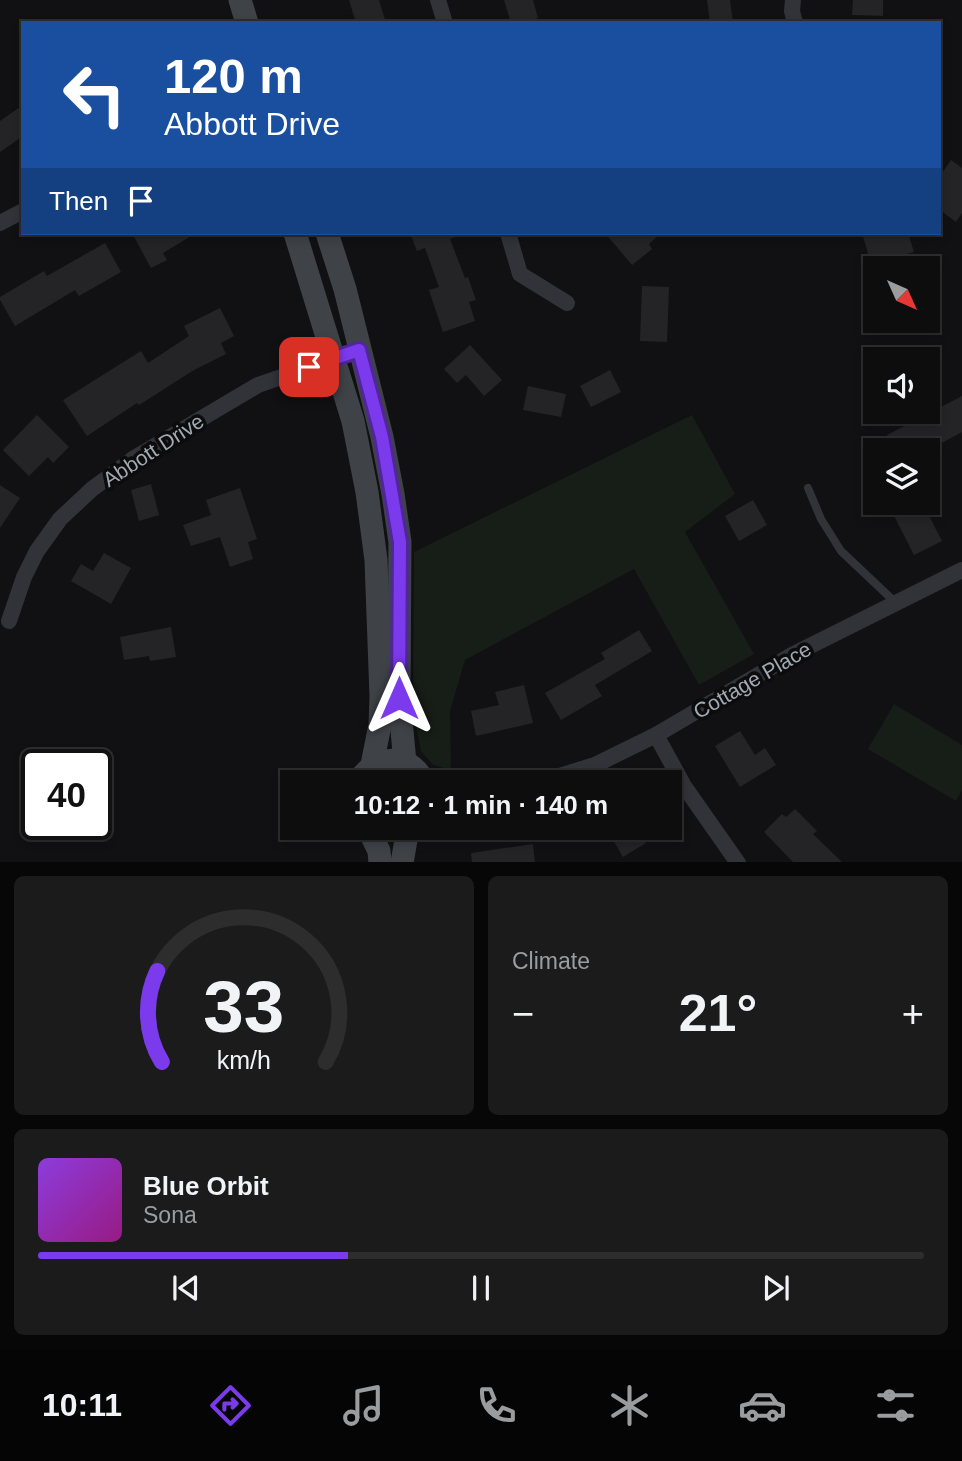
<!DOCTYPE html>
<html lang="en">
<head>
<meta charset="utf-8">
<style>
	:root { --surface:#0d0d0e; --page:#1b1b1c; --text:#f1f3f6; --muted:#9a9c9e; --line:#2d2d2e; --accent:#7c3aed }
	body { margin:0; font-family:Helvetica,sans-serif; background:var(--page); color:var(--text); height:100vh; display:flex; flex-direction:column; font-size:26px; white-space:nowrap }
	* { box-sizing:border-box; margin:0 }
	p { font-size:23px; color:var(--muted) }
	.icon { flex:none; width:38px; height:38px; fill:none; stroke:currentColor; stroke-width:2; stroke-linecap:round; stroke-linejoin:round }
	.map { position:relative; height:862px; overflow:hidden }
	.drawer { display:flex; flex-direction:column; gap:14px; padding:14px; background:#070708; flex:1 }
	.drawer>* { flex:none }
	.hud { position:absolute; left:21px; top:21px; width:920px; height:214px; border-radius:0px; box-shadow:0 4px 10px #0003,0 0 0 2px var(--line); background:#1a4fa0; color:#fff; overflow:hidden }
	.needle { width:46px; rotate:135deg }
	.controls { position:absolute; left:863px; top:256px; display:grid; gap:14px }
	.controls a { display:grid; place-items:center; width:77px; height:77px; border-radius:0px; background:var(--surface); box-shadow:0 4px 10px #0003,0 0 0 2px var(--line); font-size:35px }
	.speed { position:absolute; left:21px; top:749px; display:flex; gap:14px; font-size:35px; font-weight:700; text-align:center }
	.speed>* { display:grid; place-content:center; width:91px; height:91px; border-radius:50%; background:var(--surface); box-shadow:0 4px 10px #0003,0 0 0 2px var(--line); line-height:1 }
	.speed .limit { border:4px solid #111; border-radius:10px; background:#fff; color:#111 }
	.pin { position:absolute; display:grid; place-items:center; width:60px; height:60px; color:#fff; margin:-30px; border-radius:14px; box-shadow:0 4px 10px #0006 }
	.me { position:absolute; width:77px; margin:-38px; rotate:0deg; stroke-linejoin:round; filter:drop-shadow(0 0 5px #0008) }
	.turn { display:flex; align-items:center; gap:24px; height:147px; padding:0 28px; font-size:32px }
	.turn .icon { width:91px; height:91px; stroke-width:2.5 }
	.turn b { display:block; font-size:49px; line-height:60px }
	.then { display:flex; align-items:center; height:66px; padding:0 28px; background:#0003; gap:14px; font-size:26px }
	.big { font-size:52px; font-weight:800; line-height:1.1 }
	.drawer .card { flex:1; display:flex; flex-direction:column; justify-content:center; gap:10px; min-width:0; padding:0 24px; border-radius:10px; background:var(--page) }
	.drawer .dial { align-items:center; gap:0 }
	.dial svg { height:182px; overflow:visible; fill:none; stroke:var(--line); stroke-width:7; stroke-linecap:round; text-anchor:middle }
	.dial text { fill:var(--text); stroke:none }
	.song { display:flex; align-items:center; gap:21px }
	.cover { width:84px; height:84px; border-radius:10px; background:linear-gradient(135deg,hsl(270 70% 55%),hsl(310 70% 35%)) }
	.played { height:7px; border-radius:4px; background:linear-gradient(90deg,var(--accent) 35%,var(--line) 35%) }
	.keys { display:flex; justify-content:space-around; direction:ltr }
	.heat { display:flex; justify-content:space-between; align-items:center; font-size:38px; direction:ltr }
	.drawer .tiles { flex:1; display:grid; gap:14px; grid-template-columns:1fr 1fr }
	.card:last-child { grid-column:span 2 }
	.trip { position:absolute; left:280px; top:770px; width:402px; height:70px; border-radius:0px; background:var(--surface); box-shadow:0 4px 10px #0003,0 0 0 2px var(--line); font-weight:800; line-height:70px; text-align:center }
	.tab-bar { display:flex; height:112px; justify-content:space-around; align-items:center; background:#050506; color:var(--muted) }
	.tab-bar .icon { width:49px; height:49px }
	.tab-bar .selected { color:var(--accent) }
	.tab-bar b { font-size:32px; color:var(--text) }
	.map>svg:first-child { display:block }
	.green { fill:#171d17 }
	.building { fill:#242427 }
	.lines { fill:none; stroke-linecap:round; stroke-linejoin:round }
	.lane { stroke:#323338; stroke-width:8 }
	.street { stroke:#323338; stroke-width:16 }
	.secondary { stroke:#3f4348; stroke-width:23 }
	.route-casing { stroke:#51269a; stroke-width:18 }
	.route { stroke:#7c3aed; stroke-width:12 }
	.labels { text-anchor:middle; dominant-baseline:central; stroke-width:7; stroke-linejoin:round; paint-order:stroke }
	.street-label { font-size:21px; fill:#a1aab4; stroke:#0c0c0d }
</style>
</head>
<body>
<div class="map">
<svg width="962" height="863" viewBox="0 0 962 863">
	<rect width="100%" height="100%" fill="#111113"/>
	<g class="green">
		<path d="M692,415L735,494L685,532L754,654L699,685L634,569L465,660L450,711L451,770L433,765L421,751L415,719L413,685L414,552Z"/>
		<path d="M894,704L962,745V790L956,801L868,749Z"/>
	</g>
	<g class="building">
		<path d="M349,0H379L386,23H356Z"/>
		<path d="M504,0H533L538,18L523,23H511Z"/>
		<path d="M707,0H730L733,23H710Z"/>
		<path d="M853,0H883V16L852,15Z"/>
		<path d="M23,105V136L0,152V121Z"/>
		<path d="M951,160L962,168V213L956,222L940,210V176Z"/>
		<path d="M132,233H196L163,253L167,260L151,268Z"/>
		<path d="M410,233H461V235L450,239L465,278L468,277L476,300L469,302L475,321L443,332L429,290L439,287L425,248L417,251Z"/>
		<path d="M605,233H661L649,244L652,249L632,265Z"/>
		<path d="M862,233H908L914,252L871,264Z"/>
		<path d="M105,243L121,272L79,296L75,290L15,326L0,300V297L44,271L47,276Z"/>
		<path d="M642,286L669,287L667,342L640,341Z"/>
		<path d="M220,308L234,336L221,343L226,354L194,370L139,405L137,403L87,436L63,400L141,351L148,363L189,336L184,326Z"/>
		<path d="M470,345L502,380L484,396L466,375L457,383L444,369Z"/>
		<path d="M610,370L621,392L591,407L580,386Z"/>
		<path d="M528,386L566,394L561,417L523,410Z"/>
		<path d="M962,396V432L929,450H895L887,435Z"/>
		<path d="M37,415L69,447L53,463L48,457L29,476L3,450Z"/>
		<path d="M151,484L159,515L139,521L131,490Z"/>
		<path d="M0,485L20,498L0,528Z"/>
		<path d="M240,488L257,539L248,542L253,559L230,567L220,537L191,546L183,525L211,515L206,500Z"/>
		<path d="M753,500L767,525L739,541L725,516Z"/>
		<path d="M887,502H922L942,541L914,555Z"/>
		<path d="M104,553L131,568L111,604L71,581L81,564L93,571Z"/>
		<path d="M171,627L176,657L150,661L149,656L124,660L120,637Z"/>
		<path d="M639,630L652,651L595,685L602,696L561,720L545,693L605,659L601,653Z"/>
		<path d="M524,685L533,723L476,736L471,711L499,705L495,692Z"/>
		<path d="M740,731L755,755L765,748L776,765L740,787L715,746Z"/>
		<path d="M795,809L817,831L813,834L843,863H794L764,832L782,814L786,817Z"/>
		<path d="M606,828H638L646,843L623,857Z"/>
		<path d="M533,844L535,863H472L471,853Z"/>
	</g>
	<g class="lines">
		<path class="lane" d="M808,488L821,519L841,551L896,603"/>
		<g class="street">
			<path d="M438,0L445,23"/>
			<path d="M793,0L792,11L795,23"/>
			<path d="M0,223L23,211"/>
			<path d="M508,233L520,274L567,303"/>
			<path d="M9,621L24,577L37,551L60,519L92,489L133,459L258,385L359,350"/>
			<path d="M656,735L684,786L738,863"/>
			<path d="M540,782L595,765L656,735L792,655L962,570"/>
		</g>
		<g class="secondary">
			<path d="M240,0L247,23"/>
			<path d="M295,233L353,421L367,492L376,560L381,696L380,725L372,765"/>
			<path d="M327,233L345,289L382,437L393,494L400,542L399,698L405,763"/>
			<path d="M358,782C374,755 410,751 424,782"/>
			<path d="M368,828L379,851L380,863"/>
			<path d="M402,863L408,828"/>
		</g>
	</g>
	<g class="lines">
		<g class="route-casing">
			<path id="route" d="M309,367L359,350L382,437L400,542L399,698"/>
		</g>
		<use href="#route" class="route"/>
	</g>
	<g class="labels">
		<g class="street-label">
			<text transform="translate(153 450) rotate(-33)">Abbott Drive</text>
			<text transform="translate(752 680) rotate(-30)">Cottage Place</text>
		</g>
	</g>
</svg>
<div class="controls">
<a><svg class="needle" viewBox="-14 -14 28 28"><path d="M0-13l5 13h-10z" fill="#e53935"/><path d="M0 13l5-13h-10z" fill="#9a9c9e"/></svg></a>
<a><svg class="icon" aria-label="sound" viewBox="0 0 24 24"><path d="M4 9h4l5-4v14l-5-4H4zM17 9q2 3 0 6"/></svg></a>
<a><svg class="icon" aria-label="layers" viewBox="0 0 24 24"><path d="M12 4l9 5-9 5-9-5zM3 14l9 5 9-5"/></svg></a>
</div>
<div class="speed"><div class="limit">40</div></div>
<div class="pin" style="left:309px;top:367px;background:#d93025"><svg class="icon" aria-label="arrive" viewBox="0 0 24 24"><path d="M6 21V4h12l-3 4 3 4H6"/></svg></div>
<svg class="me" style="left:399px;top:698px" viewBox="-20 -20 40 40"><path d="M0-17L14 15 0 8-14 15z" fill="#7c3aed" stroke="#fff" stroke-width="4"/></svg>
<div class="trip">10:12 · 1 min · 140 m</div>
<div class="hud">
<div class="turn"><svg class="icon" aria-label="left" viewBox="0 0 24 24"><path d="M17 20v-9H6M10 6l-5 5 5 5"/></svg><div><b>120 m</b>Abbott Drive</div></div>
<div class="then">Then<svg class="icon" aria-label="arrive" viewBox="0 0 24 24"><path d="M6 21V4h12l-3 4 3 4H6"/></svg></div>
</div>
</div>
<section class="drawer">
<div class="tiles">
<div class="card dial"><svg viewBox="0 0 100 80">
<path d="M14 69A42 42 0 1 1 86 69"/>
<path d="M14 69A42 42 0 0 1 12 29" stroke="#7c3aed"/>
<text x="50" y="56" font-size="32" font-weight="700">33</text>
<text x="50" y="72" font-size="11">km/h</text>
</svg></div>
<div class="card"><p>Climate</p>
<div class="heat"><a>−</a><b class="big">21°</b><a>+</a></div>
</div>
<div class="card">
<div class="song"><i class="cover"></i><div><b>Blue Orbit</b><p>Sona</p></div></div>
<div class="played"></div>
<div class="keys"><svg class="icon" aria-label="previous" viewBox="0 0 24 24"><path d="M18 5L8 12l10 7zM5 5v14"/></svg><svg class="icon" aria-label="pause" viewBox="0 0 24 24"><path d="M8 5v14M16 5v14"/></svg><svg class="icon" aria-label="next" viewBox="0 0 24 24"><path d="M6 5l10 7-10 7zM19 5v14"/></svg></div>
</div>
</div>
</section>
<nav class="tab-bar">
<b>10:11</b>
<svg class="icon selected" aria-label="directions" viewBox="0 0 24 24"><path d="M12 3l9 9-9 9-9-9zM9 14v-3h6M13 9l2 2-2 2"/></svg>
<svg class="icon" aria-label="music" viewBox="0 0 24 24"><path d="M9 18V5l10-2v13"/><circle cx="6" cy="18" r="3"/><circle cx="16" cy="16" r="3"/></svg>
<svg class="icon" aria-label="phone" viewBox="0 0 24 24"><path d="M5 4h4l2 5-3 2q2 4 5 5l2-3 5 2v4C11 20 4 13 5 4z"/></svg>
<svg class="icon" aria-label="climate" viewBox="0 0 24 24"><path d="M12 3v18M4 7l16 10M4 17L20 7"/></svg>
<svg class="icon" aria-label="car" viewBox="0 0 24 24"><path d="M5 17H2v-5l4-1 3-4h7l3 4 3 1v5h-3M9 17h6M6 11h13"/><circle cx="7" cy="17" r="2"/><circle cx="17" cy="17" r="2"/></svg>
<svg class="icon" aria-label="filters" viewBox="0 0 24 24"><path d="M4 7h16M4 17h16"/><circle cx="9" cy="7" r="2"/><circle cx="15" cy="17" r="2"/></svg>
</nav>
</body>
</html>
